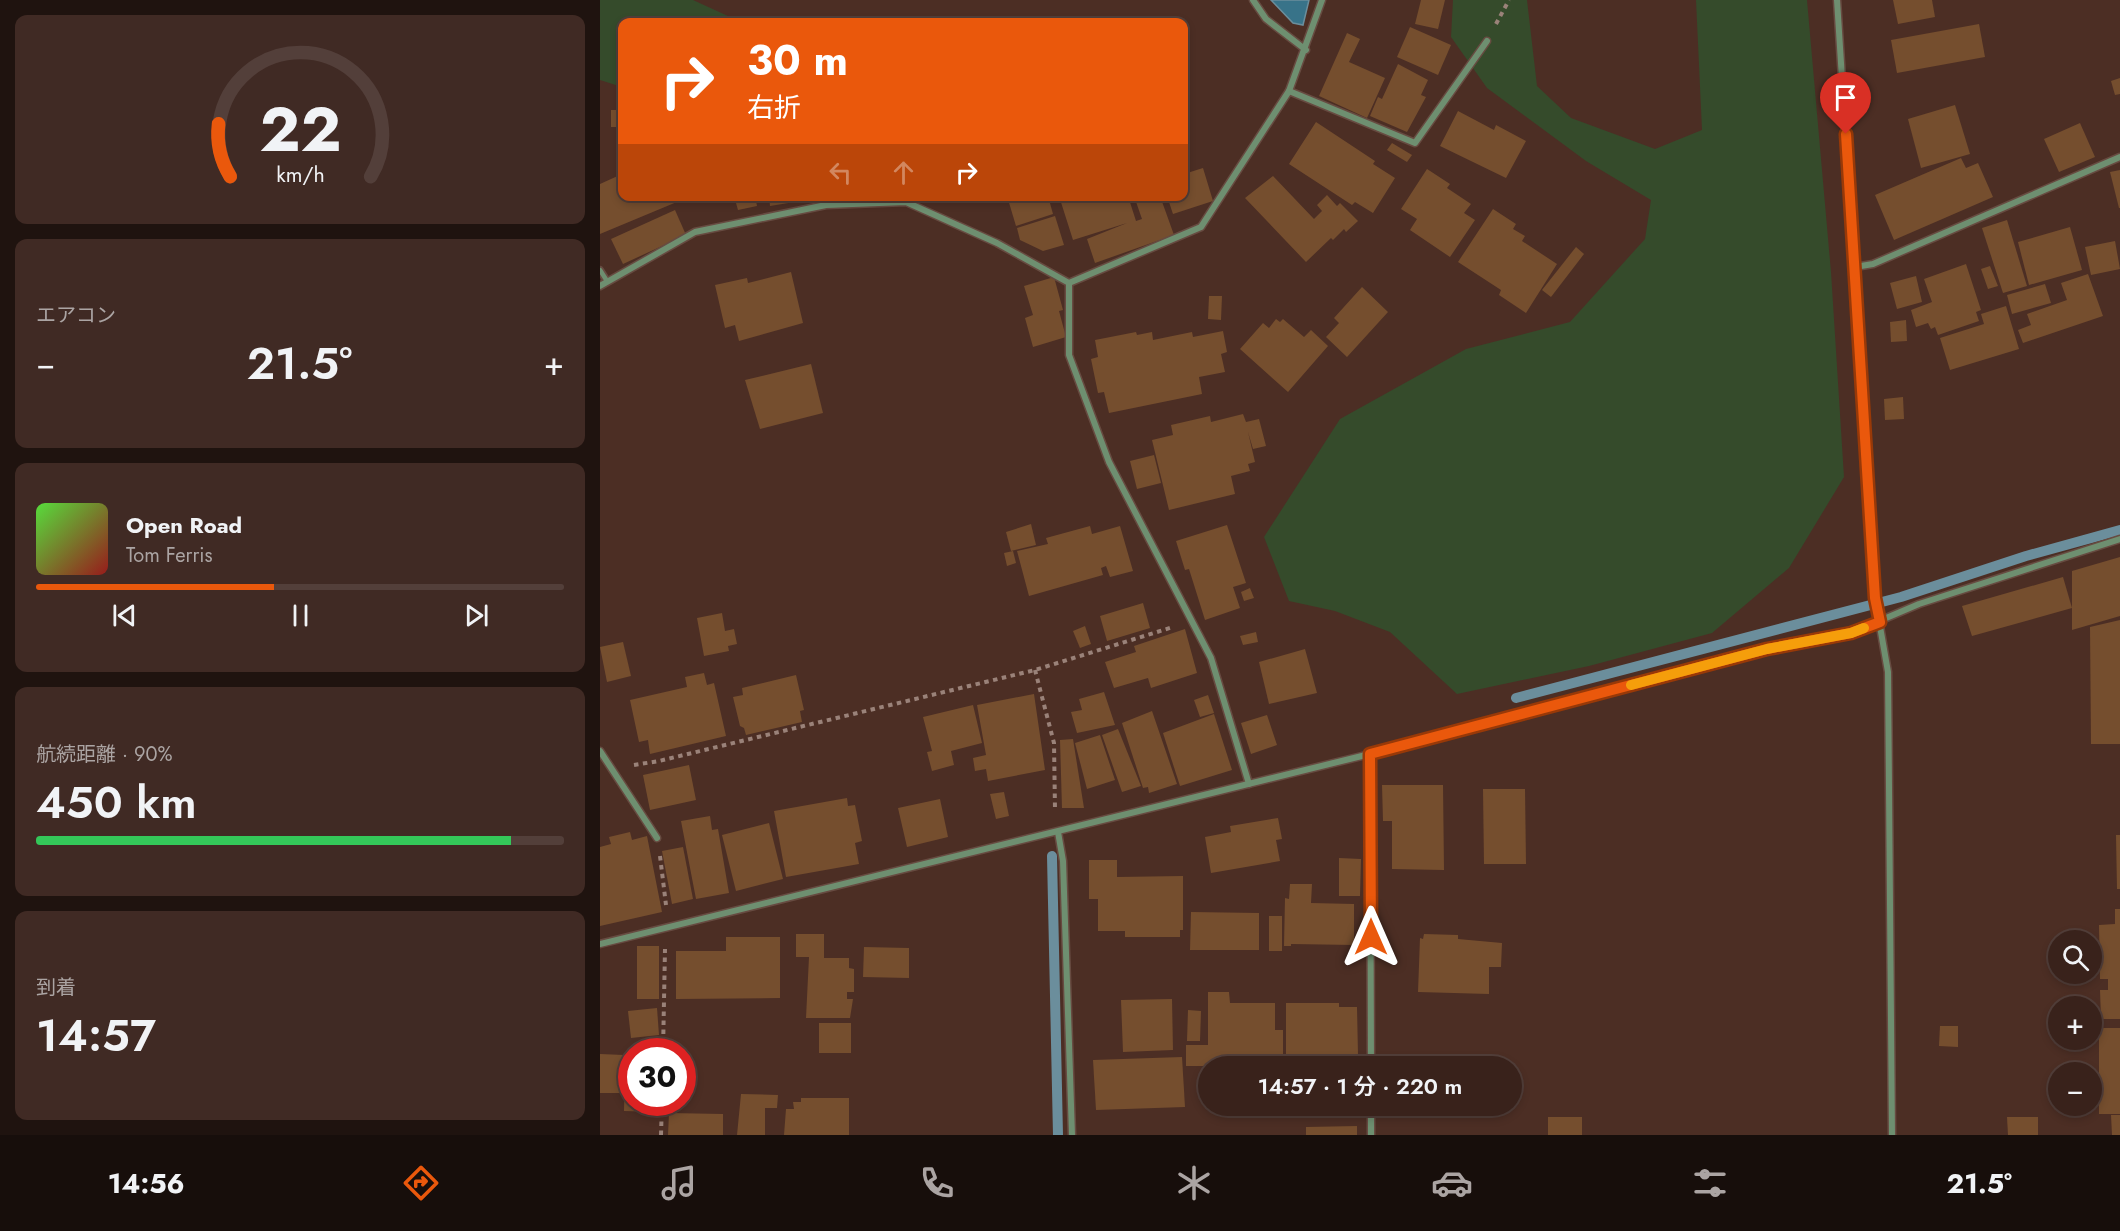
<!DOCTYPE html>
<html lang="ja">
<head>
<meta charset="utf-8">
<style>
	:root { --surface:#39221b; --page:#402a24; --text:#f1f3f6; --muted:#aba4a3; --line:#533f3a; --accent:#ea580c }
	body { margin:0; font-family:Jost,"Noto Sans JP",sans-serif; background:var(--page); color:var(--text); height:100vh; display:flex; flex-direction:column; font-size:22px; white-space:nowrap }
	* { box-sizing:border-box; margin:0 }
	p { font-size:20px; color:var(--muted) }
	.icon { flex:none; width:33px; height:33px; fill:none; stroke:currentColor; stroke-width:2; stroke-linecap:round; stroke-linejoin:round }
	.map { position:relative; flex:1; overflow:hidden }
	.details { display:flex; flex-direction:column; gap:15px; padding:15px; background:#1f130f; width:600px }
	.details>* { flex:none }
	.top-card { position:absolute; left:18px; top:18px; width:570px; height:183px; border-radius:12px; box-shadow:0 3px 9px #0003,0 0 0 2px var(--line); background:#ea580c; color:#fff; overflow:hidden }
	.fabs { position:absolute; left:1448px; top:930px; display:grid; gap:12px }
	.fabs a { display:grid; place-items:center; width:54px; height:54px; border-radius:50%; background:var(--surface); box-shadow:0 3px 9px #0003,0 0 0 2px var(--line); font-size:30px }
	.speed { position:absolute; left:18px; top:1038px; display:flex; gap:12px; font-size:30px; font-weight:700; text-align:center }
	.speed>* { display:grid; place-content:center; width:78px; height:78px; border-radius:50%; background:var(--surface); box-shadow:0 3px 9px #0003,0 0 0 2px var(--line); line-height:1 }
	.speed .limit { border:9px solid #d22; background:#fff; color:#111 }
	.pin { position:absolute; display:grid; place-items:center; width:51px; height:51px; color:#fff; margin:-62px -26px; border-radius:50% 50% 50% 0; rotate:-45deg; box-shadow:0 0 6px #0007 }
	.pin .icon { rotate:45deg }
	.me { position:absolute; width:66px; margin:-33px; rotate:0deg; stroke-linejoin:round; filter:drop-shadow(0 0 4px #0008) }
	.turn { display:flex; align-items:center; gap:21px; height:126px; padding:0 30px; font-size:27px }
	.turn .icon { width:78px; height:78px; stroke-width:2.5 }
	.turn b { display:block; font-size:42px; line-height:51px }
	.lanes { display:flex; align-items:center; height:57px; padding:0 30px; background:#0003; justify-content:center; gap:30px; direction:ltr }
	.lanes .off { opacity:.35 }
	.big { font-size:45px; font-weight:600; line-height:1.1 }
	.details .card { flex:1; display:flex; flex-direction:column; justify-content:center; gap:9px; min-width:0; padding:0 21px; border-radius:12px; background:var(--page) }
	.details .dial { align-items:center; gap:0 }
	.dial svg { height:156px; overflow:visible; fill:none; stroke:var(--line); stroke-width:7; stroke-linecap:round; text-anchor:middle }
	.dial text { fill:var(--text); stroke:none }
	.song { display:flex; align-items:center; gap:18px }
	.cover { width:72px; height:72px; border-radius:9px; background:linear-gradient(135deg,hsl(110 70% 55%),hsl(0 70% 35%)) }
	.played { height:6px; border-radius:3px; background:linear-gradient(90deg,var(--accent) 45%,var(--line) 45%) }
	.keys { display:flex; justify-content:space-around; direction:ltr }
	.heat { display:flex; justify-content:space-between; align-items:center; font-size:33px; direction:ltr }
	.charge { height:9px; border-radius:4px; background:linear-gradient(90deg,#34c759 90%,var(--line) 0) }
	.trip { position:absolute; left:598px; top:1056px; width:324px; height:60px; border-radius:30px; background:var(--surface); box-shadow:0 3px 9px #0003,0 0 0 2px var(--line); font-weight:600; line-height:60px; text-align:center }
	.tabs { display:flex; height:96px; justify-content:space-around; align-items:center; background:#170e0b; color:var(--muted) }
	.tabs .icon { width:42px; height:42px }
	.tabs .active { color:var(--accent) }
	.tabs b { font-size:27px; color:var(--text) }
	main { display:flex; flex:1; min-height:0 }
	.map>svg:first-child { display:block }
	.green { fill:#354b2b }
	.water { fill:#387389; stroke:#6b8e9c; stroke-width:1.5 }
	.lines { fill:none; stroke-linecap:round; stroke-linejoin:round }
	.stream { stroke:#6b8e9c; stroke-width:10 }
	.building { fill:#754e2e }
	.lane-casing { stroke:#674b41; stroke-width:8 }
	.street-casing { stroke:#674b41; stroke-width:9 }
	.path { stroke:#9a8279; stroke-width:4; stroke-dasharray:4.5 4.5; stroke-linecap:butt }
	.lane { stroke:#6e8f70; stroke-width:4.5 }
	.street { stroke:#6e8f70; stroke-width:6 }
	.route-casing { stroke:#983908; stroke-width:15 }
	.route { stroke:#ea580c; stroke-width:10 }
	.slow { stroke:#f59e0b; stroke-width:10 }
</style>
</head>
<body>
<main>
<section class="details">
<div class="card dial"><svg viewBox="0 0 100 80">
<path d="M14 69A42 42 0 1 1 86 69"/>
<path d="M14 69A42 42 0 0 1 8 42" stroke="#ea580c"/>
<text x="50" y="56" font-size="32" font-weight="700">22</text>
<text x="50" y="72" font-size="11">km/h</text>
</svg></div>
<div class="card"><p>エアコン</p>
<div class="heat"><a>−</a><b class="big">21.5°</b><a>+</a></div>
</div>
<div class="card">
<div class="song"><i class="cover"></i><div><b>Open Road</b><p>Tom Ferris</p></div></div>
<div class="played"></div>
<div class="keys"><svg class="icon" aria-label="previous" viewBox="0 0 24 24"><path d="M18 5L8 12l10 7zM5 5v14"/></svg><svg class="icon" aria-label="pause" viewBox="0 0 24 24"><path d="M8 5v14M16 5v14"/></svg><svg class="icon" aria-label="next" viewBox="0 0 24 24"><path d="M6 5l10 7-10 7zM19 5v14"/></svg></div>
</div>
<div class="card"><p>航続距離 · 90%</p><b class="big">450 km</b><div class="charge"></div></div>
<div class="card"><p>到着</p><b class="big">14:57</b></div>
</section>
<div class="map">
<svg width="1520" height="1135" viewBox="0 0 1520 1135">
	<rect width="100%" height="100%" fill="#4c2e24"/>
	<g class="green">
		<path d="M0,0H93L141,22H22V87L0,80Z"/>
		<path d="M853,0H927L937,86L971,118L1055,149L1102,130L1096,0H1207L1231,272L1244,477L1189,568L1112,633L989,666L857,694L790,632L735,611L689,601L664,537L740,419L866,349L970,322L1045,239L1051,200L986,161L887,88L851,37Z"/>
	</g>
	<path class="water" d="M671,0H709L703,25L693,23Z"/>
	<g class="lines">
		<g class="stream">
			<path d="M916,698L1301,597L1426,556L1520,530"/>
			<path d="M452,856L458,1135"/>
		</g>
	</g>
	<g class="building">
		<path d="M821,0H845L838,29L815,24Z"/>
		<path d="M1293,0H1332L1335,17L1298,24Z"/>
		<path d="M1379,24L1385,57L1297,73L1291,40Z"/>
		<path d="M810,27L851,45L838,75L797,57Z"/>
		<path d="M747,33L760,39L749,62L785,78L767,118L719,96Z"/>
		<path d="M798,64L828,80L821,95L826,97L807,132L770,116L778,97L782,99Z"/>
		<path d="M1520,78V94L1515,95L1511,81Z"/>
		<path d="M1355,105L1370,154L1321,168L1308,119Z"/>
		<rect x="11" y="110" width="11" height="17"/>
		<path d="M858,111L894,130L896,125L926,141L906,178L840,146Z"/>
		<path d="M716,122L775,161L773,164L795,178L773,213L755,202L752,205L689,164Z"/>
		<path d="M1480,123L1495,157L1459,172L1444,139Z"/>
		<path d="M792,143L812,155L807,162L787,150Z"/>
		<path d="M1361,158L1366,168L1378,163L1393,197L1294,240L1275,195Z"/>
		<path d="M603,168L613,201L573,214L567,196H584V174Z"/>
		<path d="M827,169L850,184L847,188L871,204L864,213L875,220L850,257L810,230L817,219L801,209Z"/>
		<path d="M1520,170V208H1519L1510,172Z"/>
		<path d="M22,174V196H83L84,199L0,234V184Z"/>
		<path d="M673,176L714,219L722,211L717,205L727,195L737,206L740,203L758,221L746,232L744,229L733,240L731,238L706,262L645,198Z"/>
		<path d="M134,196H155L157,206L138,210Z"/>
		<path d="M169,196H213V199L170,206Z"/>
		<path d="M407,196H448L453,214L416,226Z"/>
		<path d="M459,196H528L536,221L542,219L534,196H560L574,235L495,263L487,239L527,223L473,240Z"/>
		<path d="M893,209L916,224L913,229L925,236L922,241L957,264L926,313L899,295L901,290L858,262Z"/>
		<path d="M75,210L86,235L23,264L11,239Z"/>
		<path d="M455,216L464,245L443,251L420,240L417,228Z"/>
		<path d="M1407,220L1427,286L1403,293L1382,228Z"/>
		<path d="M1470,227L1482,270L1429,285L1418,242Z"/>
		<path d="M1515,241L1520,269L1491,275L1485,247Z"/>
		<path d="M976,247L984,254L951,297L942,290Z"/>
		<path d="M1366,264L1381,310L1376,312L1379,321L1338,335L1335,327L1331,329L1328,323L1316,327L1311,310L1332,302L1324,279Z"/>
		<path d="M1390,266L1398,286L1388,289L1381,269Z"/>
		<path d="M191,272L203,323L139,341L135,325L125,328L115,285L147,278L148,283Z"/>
		<path d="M1488,274L1503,316L1423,343L1418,330L1431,325L1427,314L1467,300L1461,283Z"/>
		<path d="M1316,276L1322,302L1297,309L1290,283Z"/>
		<path d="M454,277L463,310L459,311L466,337L433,347L425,318L433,315L424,286Z"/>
		<path d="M1445,284L1451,303L1412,314L1407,295Z"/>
		<path d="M762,287L788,312L747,357L726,337L739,323L734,318Z"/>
		<path d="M609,296H622L621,320L608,319Z"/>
		<path d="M1406,306L1419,349L1350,370L1340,338L1384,324L1381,314Z"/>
		<path d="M676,319L680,322L683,319L704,337L711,330L728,346L688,392L640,349L663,323L669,328Z"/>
		<path d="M1306,320L1307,341L1291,342L1290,322Z"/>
		<path d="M623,331L627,352L621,354L625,372L599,377L602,394L509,413L504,392L498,393L491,359L498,357L495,340L536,332L537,335L552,332L553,340L592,332L593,337Z"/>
		<path d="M211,364L223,413L160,429L145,380Z"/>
		<path d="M1303,397L1304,419L1285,420L1284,399Z"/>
		<path d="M643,414L646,422L659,419L666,446L653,449L648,432L655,462L648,464L650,471L631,476L635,494L569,510L552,440L573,435L571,425L610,416L611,422Z"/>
		<path d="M554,455L561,483L537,489L530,461Z"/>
		<path d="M431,524L436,545L411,551L406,532Z"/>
		<path d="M627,525L646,583L633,587L640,608L605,620L589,569L585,570L576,541Z"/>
		<path d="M490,526L492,534L520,526L533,571L510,577L506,566L501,568L503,575L429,596L417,551L448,544L446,538Z"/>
		<path d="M413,551L416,563L407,566L404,553Z"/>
		<path d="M1520,557V616L1472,630V571Z"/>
		<path d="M1463,577L1472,608L1372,636L1362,606Z"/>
		<path d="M650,588L654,598L644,601L641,592Z"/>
		<path d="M543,603L550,628L507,641L500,616Z"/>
		<path d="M122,613L125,631L134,629L137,644L128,646L129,651L104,656L97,618Z"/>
		<path d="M1520,620V744H1491L1490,627Z"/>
		<path d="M485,626L491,644L480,648L473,631Z"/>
		<path d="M585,629L597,673L551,688L548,678L514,688L505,662L536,652L534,646Z"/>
		<path d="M656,632L658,642L643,645L640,636Z"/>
		<path d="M23,642L31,676L7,682L0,647Z"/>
		<path d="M705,649L717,693L669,704L659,662Z"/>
		<path d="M104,673L107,685L114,683L126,736L50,754L48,740L39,742L30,700L87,687L85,677Z"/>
		<path d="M196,675L204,710L200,711L202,722L146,735L144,728L140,726L133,697L143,695L142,688Z"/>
		<path d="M504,692L515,725L477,733L471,712L482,710L479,699Z"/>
		<path d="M434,694L445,770L388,781L386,769L375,771L373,758L386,755L377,705Z"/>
		<path d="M608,695L614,713L600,717L594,700Z"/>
		<path d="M373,705L382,743L351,751L354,765L332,771L327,752L332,751L323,717Z"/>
		<path d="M552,711L577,784L549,793L548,787L543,788L522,723Z"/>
		<path d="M614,714L632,770L580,786L563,733Z"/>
		<path d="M667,715L677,745L651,754L641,723Z"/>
		<path d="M518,729L541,786L522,792L502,735Z"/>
		<path d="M500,735L515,780L487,789L475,743Z"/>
		<path d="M473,739L484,808H462L460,740Z"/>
		<path d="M89,765L96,800L50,810L43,775Z"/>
		<path d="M782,785H843L844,870L792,869V821H783Z"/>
		<path d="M883,789H925L926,864H884Z"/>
		<path d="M404,792L409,816L396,819L390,794Z"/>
		<path d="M247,798L248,806L255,805L262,841L255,843L259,864L186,877L174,811Z"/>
		<path d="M340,799L348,837L307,847L298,808Z"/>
		<path d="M110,816L112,830L118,829L129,893L96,899L81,821Z"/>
		<path d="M678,818L682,839L676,840L680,861L611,873L605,837L631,832L630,826Z"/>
		<path d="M169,823L183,879L136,891L122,835Z"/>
		<path d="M30,832L32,840L47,836L62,912L0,926V847L11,844L9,837Z"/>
		<path d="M1516,835H1520V889H1517Z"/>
		<path d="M83,847L93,899L72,904L62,851Z"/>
		<path d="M739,858L761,859L760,896H739Z"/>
		<path d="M489,860H517V877L583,876V930H580V937H525V931H498V899H489Z"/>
		<path d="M690,884H712L711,903L754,904V945L691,944V946H684L685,898L689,899Z"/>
		<path d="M1515,909H1520V1019H1501L1500,990H1508V979H1500L1499,925L1515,924Z"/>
		<path d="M591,912L659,913V950H590Z"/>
		<rect x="669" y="916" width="13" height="35"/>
		<path d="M196,934H224V958H249V968L254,969V992H247V999H253L250,1018H206L209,957H196Z"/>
		<path d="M824,934L858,935V939L902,943L901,967H889V994L818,992L820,938L823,939Z"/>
		<path d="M126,937H180V998L76,999V951H126Z"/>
		<rect x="37" y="946" width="22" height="53"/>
		<path d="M264,947L309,948V978L263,977Z"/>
		<path d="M608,992H629L630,1003H675V1030H683V1059L628,1058V1066H586V1045H608Z"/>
		<path d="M572,999L573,1050L523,1052L521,1000Z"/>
		<path d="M686,1003H739V1007H757L758,1055L756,1056V1063L695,1064V1055H686Z"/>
		<path d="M57,1008L59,1035L31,1038L28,1011Z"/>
		<path d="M588,1010L601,1011L600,1041H587Z"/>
		<rect x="219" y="1023" width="32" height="30"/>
		<path d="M1340,1026H1358V1047L1339,1046Z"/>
		<rect x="1499" y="1028" width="21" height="86"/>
		<path d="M0,1054L24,1055L22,1093H0Z"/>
		<path d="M582,1057L585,1107L496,1110L493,1060Z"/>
		<path d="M25,1059H32V1102H56V1112L24,1111Z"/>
		<path d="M141,1094L178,1095L177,1108H165V1135H137Z"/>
		<path d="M201,1098H249V1135H184L186,1109H194L193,1102H201Z"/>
		<rect x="787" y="1106" width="25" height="5"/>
		<rect x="818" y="1106" width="59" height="7"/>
		<path d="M69,1113L123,1114V1135H68Z"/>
		<path d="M1511,1115H1520V1135H1512Z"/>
		<rect x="948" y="1117" width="34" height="18"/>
		<path d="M1407,1117H1438V1135H1408Z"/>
		<path d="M757,1126V1135H706V1127Z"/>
	</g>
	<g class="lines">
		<g class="lane-casing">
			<path id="lane" d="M0,270L7,281"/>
		</g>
		<g class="street-casing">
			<g id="street">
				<path d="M653,0L666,19L706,50"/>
				<path d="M1237,0L1275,598L1288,672L1292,1135"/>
				<path d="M689,91L815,143L887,41"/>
				<path d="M1255,267L1273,264L1520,157"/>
				<path d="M469,283L601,227L689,91L722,0"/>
				<path d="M0,286L95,232L226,205L306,202L397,243L469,283V355L509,462L611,658L649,784"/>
				<path d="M0,751L57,838"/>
				<path d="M770,754L771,1066"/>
				<path d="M458,832L463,861L472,1135"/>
				<path d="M0,944L770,754L1167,649L1251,633L1319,604L1520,539"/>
				<path d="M771,1106V1135"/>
			</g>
		</g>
		<g class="path">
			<path d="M896,24L909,0"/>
			<path d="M435,670L454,743L455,810"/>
			<path d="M34,765L59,761L435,670L573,627"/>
			<path d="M60,856L66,905"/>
			<path d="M63,1052L65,949"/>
			<path d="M61,1135L62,1102"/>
		</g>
		<use href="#lane" class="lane"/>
		<use href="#street" class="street"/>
	</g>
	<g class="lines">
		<g class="route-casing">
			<path id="route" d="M771,937L770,754L1167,649L1251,633L1280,622L1275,598L1246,134"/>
		</g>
		<use href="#route" class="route"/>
		<path class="slow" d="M1031,685L1167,649L1251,633L1264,628"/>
	</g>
</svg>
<div class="fabs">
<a><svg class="icon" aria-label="search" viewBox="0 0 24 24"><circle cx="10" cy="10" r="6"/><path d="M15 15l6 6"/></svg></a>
<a>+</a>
<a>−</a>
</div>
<div class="speed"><div class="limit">30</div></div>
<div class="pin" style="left:1246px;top:134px;background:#d93025"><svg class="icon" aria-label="arrive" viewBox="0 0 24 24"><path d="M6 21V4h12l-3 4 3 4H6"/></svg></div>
<svg class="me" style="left:771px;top:937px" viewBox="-20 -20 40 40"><path d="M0-17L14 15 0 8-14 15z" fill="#ea580c" stroke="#fff" stroke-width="4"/></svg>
<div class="trip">14:57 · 1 分 · 220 m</div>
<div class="top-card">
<div class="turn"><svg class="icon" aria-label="right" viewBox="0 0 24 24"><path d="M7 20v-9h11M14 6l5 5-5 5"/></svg><div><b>30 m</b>右折</div></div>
<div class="lanes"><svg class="icon off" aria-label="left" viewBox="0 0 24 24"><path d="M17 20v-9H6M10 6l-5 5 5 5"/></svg><svg class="icon off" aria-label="ahead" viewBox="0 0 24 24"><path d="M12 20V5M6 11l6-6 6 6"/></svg><svg class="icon" aria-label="right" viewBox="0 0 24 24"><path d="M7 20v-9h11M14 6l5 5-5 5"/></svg></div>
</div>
</div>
</main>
<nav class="tabs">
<b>14:56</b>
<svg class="icon active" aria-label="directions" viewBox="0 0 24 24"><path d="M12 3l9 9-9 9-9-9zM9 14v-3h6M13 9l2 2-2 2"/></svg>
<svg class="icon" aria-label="music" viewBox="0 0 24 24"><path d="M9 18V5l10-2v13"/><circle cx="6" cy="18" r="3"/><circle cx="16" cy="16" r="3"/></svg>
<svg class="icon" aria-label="phone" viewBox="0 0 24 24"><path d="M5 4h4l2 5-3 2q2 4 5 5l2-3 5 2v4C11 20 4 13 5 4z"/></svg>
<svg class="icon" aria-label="climate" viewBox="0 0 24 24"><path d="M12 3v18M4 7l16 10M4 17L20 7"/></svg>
<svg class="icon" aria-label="car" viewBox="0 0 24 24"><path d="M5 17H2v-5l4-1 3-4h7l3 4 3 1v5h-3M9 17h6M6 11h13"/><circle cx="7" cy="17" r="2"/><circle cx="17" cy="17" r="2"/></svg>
<svg class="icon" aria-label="filters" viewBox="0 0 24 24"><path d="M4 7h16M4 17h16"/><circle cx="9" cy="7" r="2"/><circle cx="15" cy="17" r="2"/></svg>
<b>21.5°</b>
</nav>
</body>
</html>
